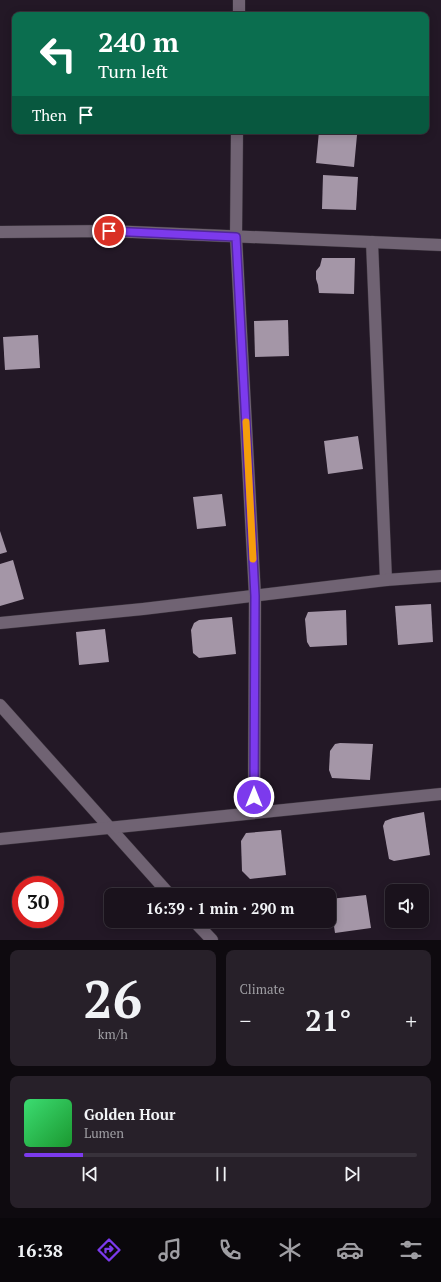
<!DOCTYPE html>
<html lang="en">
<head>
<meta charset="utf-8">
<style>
	:root { --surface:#1a121c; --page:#272029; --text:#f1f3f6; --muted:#9f9ea3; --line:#38323b; --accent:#7c3aed }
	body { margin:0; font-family:"PT Serif",serif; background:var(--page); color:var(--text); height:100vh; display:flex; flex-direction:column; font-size:15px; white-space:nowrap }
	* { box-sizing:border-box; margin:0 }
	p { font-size:13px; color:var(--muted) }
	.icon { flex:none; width:22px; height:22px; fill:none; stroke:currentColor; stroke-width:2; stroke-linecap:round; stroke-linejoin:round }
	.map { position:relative; height:940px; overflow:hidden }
	.details { display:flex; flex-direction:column; gap:10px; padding:10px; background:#0e0a0f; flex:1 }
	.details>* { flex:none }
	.top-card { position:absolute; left:12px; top:12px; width:417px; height:122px; border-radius:8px; box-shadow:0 2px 10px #0003,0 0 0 1px var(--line); background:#0b6e4f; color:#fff; overflow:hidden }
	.fabs { position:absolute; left:385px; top:884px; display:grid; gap:8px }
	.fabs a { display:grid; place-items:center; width:44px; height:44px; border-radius:8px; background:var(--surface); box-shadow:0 2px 10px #0003,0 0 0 1px var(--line); font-size:20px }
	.speed { position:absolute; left:12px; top:876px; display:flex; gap:8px; font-size:20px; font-weight:700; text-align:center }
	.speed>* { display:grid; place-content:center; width:52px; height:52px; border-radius:50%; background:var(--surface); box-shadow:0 2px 10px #0003,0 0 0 1px var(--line); line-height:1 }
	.speed .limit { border:6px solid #d22; background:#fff; color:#111 }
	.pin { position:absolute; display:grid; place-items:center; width:34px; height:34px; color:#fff; margin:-17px; border:2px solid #fff; border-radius:50%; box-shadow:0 1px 4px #0007 }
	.me { position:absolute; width:44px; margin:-22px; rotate:0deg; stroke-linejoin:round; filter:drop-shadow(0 0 3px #0008) }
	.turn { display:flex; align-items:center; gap:14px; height:84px; padding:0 20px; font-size:18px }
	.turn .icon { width:52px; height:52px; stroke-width:2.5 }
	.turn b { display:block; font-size:28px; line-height:34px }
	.then { display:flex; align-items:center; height:38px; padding:0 20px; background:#0003; gap:8px; font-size:15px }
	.big { font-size:30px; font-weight:600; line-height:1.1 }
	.details .widget { flex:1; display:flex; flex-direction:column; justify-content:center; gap:6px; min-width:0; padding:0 14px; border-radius:8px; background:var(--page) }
	.details .dial { align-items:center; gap:0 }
	.dial b { font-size:52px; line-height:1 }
	.song { display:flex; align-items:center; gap:12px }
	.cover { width:48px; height:48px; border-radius:6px; background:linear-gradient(135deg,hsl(140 70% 55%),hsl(130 70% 35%)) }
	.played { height:4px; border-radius:2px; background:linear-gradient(90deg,var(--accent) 15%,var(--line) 15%) }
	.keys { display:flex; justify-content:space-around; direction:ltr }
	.heat { display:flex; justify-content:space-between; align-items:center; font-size:22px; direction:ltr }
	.details .tiles { flex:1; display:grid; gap:10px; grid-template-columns:1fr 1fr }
	.widget:last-child { grid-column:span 2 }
	.trip { position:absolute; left:104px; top:888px; width:232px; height:40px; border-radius:8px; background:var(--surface); box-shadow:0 2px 10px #0003,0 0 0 1px var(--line); font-weight:600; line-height:40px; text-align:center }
	.dock { display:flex; height:64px; justify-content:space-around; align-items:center; background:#0a070b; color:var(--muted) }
	.dock .icon { width:28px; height:28px }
	.dock .active { color:var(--accent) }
	.dock b { font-size:18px; color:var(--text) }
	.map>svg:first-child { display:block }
	.building { fill:#a496a7 }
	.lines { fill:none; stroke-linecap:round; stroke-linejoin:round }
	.street-casing { stroke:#3a323c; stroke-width:13 }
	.street { stroke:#706373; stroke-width:12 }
	.route-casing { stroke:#51269a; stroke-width:10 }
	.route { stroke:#7c3aed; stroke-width:7 }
	.slow { stroke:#f59e0b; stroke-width:7 }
</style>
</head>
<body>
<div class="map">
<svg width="441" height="940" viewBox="0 0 441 940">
	<rect width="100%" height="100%" fill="#231826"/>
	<g class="building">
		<path d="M319,131L357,135L354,167L316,163Z"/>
		<path d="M323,175L358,177L356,210L322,209Z"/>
		<path d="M322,258H355L354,294L319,293L318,285L316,279V271L320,266Z"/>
		<path d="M288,320L289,356L255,357L254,321Z"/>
		<path d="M38,335L40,368L5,370L3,337Z"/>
		<path d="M358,436L363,469L328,474L324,441Z"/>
		<path d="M222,494L226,526L197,529L193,497Z"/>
		<path d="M0,531L7,552L0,554Z"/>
		<path d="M13,560L24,599L0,606V564Z"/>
		<path d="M431,604L433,642L398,645L395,606Z"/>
		<path d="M346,610L347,645L310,647L307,642L305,619L308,612Z"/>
		<path d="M232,617L236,654L199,658L193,653L191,630L194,623L199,620Z"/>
		<path d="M105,629L109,662L79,665L76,632Z"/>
		<path d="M340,743L373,744L370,780L332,778L329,770L330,751L335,744Z"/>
		<path d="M424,812L430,855L394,861L389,859L383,826L385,821L393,818Z"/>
		<path d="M281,830L286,875L250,879L242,871L241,841L246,833Z"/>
		<path d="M366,895L371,928L335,933L330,899Z"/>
	</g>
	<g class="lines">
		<g class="street-casing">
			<g id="street">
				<path d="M239,15V0"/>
				<path d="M237,131L236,237L255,596L254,812"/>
				<path d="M0,232L109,231L441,245"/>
				<path d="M372,242L386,580"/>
				<path d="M0,623L143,609L386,580L441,576"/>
				<path d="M0,705L170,895"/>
				<path d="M0,839L441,794"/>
				<path d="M194,921L212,940"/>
			</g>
		</g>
		<use href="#street" class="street"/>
	</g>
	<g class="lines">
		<g class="route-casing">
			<path id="route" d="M109,231L236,237L255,596L254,797"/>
		</g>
		<use href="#route" class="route"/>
		<path class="slow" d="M246,422L253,559"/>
	</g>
</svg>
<div class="fabs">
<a><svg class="icon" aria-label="sound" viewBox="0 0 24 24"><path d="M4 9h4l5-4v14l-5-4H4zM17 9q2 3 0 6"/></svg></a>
</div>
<div class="speed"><div class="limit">30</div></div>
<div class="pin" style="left:109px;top:231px;background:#d93025"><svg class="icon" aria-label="arrive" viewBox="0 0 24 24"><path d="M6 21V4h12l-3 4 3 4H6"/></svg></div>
<svg class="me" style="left:254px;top:797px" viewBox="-20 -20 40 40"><circle r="17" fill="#7c3aed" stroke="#fff" stroke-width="3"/><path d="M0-11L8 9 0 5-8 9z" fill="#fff"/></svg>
<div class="trip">16:39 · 1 min · 290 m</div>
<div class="top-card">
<div class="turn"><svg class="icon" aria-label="left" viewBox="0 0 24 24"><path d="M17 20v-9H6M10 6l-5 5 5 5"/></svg><div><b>240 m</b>Turn left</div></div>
<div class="then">Then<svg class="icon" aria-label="arrive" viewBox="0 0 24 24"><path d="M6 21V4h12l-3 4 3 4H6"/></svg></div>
</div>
</div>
<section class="details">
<div class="tiles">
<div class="widget dial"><b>26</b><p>km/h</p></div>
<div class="widget"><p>Climate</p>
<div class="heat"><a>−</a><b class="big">21°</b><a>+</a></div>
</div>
<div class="widget">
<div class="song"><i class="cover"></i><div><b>Golden Hour</b><p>Lumen</p></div></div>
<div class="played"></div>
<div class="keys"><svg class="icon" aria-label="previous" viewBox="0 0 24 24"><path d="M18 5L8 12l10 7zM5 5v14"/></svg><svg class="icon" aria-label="pause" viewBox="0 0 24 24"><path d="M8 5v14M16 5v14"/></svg><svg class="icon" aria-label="next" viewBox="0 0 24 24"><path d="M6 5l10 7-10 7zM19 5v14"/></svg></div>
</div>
</div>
</section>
<nav class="dock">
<b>16:38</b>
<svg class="icon active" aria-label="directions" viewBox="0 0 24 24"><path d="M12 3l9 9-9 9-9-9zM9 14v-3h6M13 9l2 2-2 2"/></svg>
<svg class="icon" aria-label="music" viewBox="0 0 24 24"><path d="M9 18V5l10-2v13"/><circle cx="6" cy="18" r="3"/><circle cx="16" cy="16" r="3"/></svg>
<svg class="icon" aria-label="phone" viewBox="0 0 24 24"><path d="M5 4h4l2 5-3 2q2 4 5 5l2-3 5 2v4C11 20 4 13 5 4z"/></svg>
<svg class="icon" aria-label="climate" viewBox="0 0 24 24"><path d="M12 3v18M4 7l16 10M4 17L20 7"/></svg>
<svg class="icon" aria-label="car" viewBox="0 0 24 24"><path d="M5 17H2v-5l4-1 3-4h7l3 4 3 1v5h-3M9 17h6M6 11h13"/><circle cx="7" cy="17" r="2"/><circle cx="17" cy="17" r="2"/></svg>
<svg class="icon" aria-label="filters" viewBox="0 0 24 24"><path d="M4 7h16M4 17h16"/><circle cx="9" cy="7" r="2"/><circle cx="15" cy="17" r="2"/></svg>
</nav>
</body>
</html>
